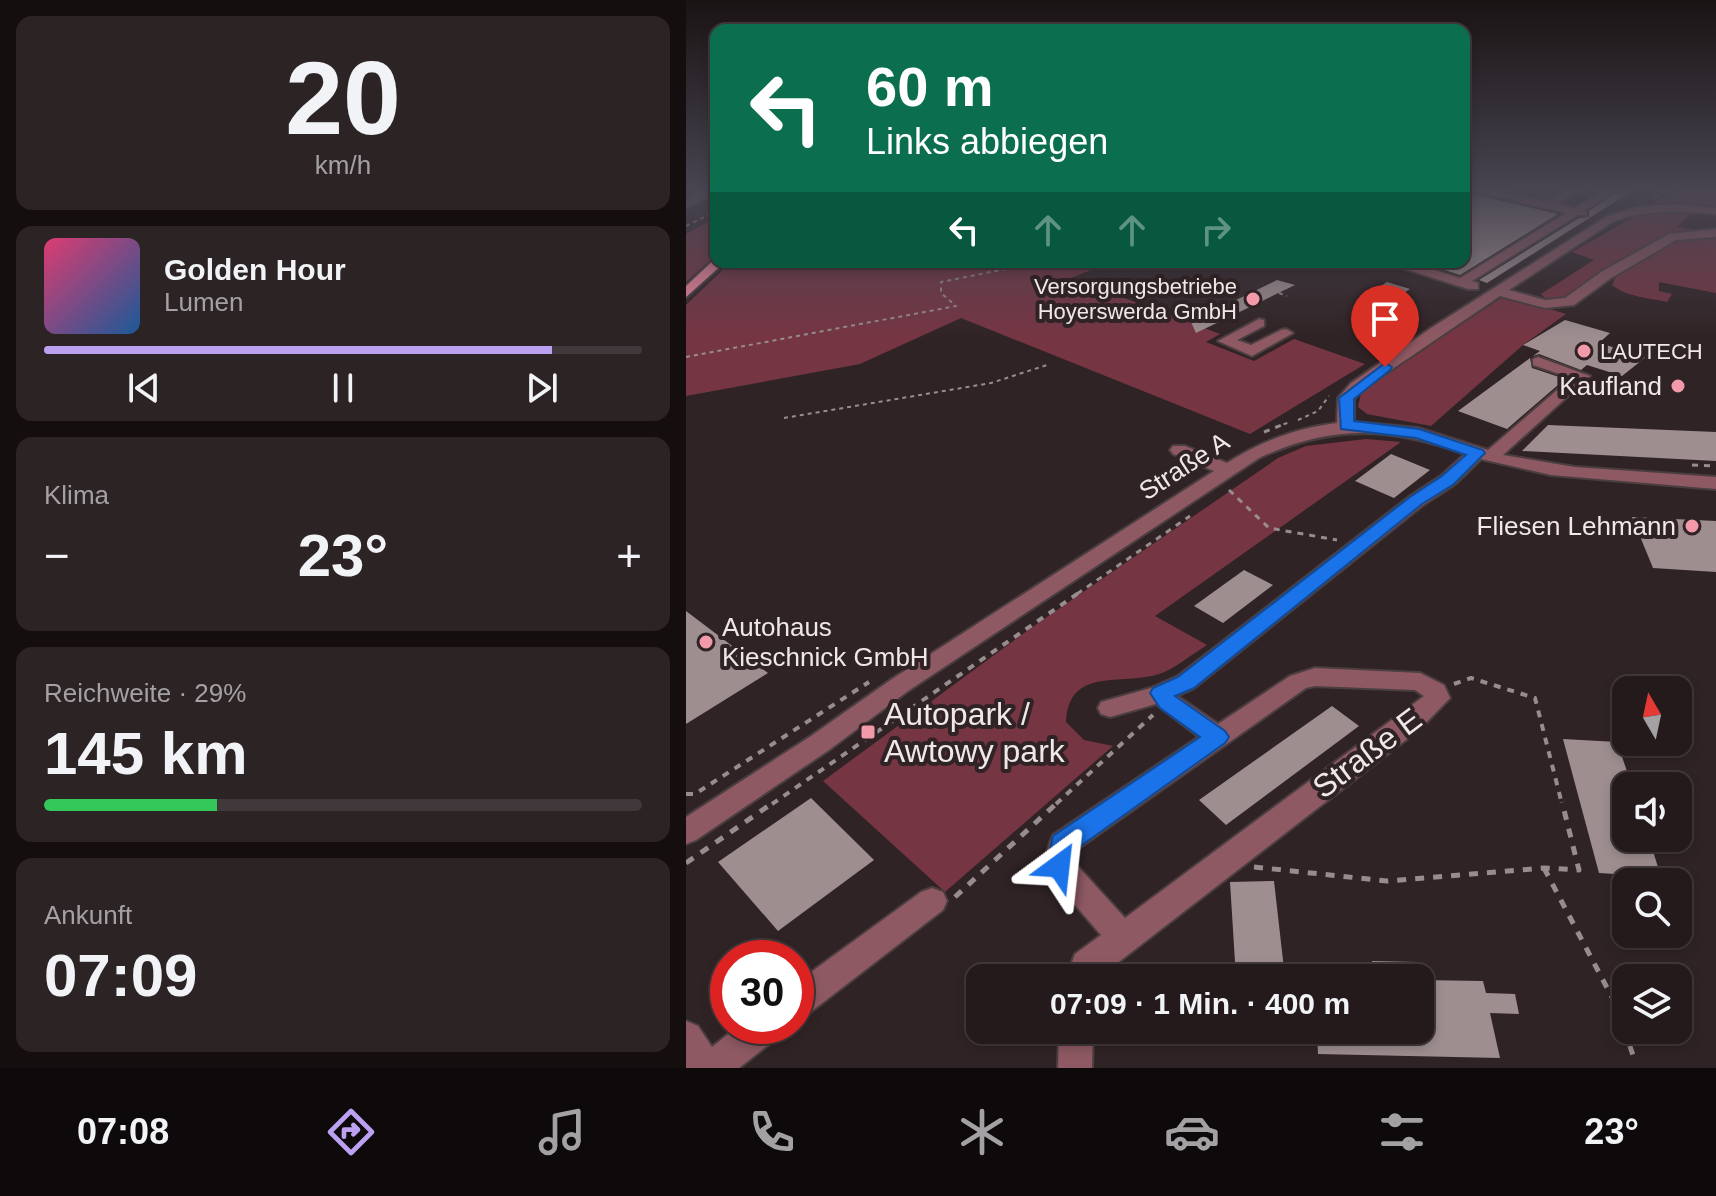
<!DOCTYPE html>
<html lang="de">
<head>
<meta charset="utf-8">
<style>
	:root { --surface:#241a1c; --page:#2c2325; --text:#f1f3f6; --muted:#a3a1a3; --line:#41383b; --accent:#bca0f2 }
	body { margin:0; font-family:Arial,sans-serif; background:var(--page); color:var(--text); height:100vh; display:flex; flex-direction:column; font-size:30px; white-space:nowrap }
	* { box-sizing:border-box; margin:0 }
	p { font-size:26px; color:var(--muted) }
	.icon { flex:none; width:44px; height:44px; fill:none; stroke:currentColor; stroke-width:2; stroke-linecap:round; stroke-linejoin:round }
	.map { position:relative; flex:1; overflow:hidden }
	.drawer { display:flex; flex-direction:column; gap:16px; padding:16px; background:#140e0f; width:686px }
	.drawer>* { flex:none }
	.hud { position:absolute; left:24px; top:24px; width:760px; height:244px; border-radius:16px; box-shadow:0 4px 12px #0003,0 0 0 2px var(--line); background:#0b6e4f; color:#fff; overflow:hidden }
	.needle { width:52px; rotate:351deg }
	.tools { position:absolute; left:926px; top:676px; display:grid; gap:16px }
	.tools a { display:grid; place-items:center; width:80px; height:80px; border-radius:16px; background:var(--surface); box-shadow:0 4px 12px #0003,0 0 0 2px var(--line); font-size:40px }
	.speed { position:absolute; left:24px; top:940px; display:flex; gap:16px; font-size:40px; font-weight:700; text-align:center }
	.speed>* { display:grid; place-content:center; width:104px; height:104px; border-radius:50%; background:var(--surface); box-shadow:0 4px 12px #0003,0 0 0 2px var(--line); line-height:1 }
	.speed .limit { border:12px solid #d22; background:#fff; color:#111 }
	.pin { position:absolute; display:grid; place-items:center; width:68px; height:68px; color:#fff; margin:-82px -34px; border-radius:50% 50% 50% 0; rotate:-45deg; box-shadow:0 0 8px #0007 }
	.pin .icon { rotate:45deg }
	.me { position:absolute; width:88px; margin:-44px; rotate:30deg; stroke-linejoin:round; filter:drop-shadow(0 0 6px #0008) }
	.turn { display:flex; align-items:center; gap:28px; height:168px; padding:0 24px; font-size:36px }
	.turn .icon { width:104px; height:104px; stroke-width:2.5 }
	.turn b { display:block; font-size:56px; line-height:68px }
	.lanes { display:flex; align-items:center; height:76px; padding:0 24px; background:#0003; justify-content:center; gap:40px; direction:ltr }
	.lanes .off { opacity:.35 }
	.big { font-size:60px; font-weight:700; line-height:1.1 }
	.drawer .card { flex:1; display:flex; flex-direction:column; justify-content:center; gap:12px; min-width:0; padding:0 28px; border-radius:16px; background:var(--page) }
	.drawer .dial { align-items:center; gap:0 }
	.dial b { font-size:104px; line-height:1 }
	.song { display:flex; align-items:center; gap:24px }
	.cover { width:96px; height:96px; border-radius:12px; background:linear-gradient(135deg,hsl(340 70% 55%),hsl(210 70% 35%)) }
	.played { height:8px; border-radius:4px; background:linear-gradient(90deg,var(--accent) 85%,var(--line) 85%) }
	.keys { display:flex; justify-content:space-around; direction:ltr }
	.heat { display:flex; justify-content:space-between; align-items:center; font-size:44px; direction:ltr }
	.charge { height:12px; border-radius:6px; background:linear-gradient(90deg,#34c759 29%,var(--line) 0) }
	.trip { position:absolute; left:280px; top:964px; width:468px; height:80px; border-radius:16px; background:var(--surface); box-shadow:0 4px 12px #0003,0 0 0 2px var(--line); font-weight:700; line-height:80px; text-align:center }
	.tabs { display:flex; height:128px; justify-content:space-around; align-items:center; background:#0e0a0b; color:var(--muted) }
	.tabs .icon { width:56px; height:56px }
	.tabs .selected { color:var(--accent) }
	.tabs b { font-size:36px; color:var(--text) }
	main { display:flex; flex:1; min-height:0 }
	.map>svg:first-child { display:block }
	.green { fill:#763543 }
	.building { fill:#9e8e90 }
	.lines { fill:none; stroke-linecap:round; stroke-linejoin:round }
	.minor-casing { stroke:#4b3e40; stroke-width:4 }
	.major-casing { stroke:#4b3e40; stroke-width:4 }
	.path-far3 { stroke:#988d8e; stroke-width:2; stroke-dasharray:4 4; stroke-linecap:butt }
	.path-far2 { stroke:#988d8e; stroke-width:3; stroke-dasharray:6 6; stroke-linecap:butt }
	.path-far1 { stroke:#988d8e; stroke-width:4; stroke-dasharray:7 7; stroke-linecap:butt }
	.path { stroke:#988d8e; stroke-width:5; stroke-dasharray:9 9; stroke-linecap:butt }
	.minor { fill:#8e5963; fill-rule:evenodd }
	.major { fill:#f5899e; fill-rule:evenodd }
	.route { fill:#1a73e8; stroke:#114b97; stroke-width:2 }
	.poi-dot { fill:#f39aaa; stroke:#302325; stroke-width:3 }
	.labels { text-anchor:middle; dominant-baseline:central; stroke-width:8; stroke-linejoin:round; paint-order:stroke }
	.far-poi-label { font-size:22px; fill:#f0e7e8; stroke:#302325; text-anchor:end }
	.poi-label { font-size:26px; fill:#f0e7e8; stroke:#302325; text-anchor:end }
	.street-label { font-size:26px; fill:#f0e7e8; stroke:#302325 }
	.near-poi-label { font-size:32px; fill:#f0e7e8; stroke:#302325; text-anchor:start }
	.near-street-label { font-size:32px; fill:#f0e7e8; stroke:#302325 }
</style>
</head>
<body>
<main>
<section class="drawer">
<div class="card dial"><b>20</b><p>km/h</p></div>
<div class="card">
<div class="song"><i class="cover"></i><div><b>Golden Hour</b><p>Lumen</p></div></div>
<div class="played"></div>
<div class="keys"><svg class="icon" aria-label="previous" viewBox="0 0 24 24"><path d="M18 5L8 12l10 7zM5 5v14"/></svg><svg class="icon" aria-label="pause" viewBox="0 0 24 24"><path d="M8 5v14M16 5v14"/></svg><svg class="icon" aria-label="next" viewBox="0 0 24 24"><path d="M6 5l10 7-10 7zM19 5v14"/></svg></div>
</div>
<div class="card"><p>Klima</p>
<div class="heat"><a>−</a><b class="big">23°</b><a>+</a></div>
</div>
<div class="card"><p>Reichweite · 29%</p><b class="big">145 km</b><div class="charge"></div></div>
<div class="card"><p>Ankunft</p><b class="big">07:09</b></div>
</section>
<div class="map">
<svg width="1030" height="1068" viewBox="0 0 1030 1068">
	<rect width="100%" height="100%" fill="#302325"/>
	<g class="green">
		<path d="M1000,189H1030V209L965,202Z"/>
		<path d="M980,211L1007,212L991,227L1030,234V293L973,282V291L986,294L981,302C963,298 941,297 926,285L932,270L919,268L878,298L862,301L855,294L908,260L886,252L951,215Z"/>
		<path d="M30,217V255L0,282V234Z"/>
		<path d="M45,262H425L385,278L534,334L520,342L568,361L608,339L679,364L564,434L275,318L174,364L0,396V305Z"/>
		<path d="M820,295L880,314L837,345L745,426L681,414L672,407L675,393L682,386Z"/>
		<path d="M680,439L715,442L469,616L521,645C506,654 489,669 473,674C435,686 383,666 380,722L398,740L427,746L259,892L137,781L345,628L592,458L620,446Z"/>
	</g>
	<g class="building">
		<path d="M935,189H949L801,283L793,280L893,218L903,217V211Z"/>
		<path d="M778,192L872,214L774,275L743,265V262H778Z"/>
		<path d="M591,280L609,285L510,333L505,322Z"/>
		<path d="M701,282L724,289L707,300L684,293Z"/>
		<path d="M879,320L924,333L913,343L960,357L936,376L901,365L895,370L853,354L847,356L854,351L837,345Z"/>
		<path d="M844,358L846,368L879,379L821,429L772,411Z"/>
		<path d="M862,425L1030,432V461L836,451Z"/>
		<path d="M705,454L744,470L708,498L669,481Z"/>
		<path d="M946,517L1030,521V572L967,568Z"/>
		<path d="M558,570L587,585L537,623L508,606Z"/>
		<path d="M0,611L82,673L0,724Z"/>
		<path d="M646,706L673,726L540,825L513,800Z"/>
		<path d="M877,739L931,742L946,786H940V838H963L975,877L913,873Z"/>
		<path d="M125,798L188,860L92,931L32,862Z"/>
		<path d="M588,881L599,978H550L544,882Z"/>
		<path d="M686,961L732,962L735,978H689Z"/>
		<path d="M734,980L797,981L800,993L829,994L833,1014L804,1013L814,1058L632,1054L631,1030H734Z"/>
	</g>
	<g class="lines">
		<g class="minor-casing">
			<g id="minor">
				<path d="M779,189H800L860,202L881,189H894L871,204L889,208L919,189H932L900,210L901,215H892L786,281L792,283V289H782L707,265L705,262H724L774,278L880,213Z"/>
				<path d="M18,191L27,193L0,208V200Z"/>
				<path d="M990,204L1030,208V214C995,211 962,209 928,221L823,290L859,300L879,298L915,272L983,234L1030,229V237L990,240L925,278L888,305L859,308L814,296L677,389L668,399V422L732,428L802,450L885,378L847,365V359L852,357L904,376L817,455L889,467L1030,477V489L865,475L795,459L769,484L737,505L508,688L491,696L532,724L604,676L629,668L734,673L758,685L764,698L734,729L412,978H380L389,954L415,935L363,875C357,862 361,848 367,835L513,737L470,704L424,717L415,714L412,708L415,702L465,688L492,676L723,497L755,476L779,454C704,427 647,424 573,458L222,691L143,750L10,840L0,844V817L125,736L206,679L528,471L487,454L484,450L487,446H499L541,463C575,441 611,428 651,423L652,398L665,383L745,328L920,217L950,207ZM629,686L729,690L738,696L439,918L388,862L390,850L620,688Z"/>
				<path d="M647,262H683C676,268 658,269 647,267Z"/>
				<path d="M573,319L578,320V326L551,340L565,345L595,330L600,329L607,333L566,356L532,341Z"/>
				<path d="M246,888L257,892L261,901L257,910L122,1014L110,1019V983L235,892Z"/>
				<path d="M0,1021L12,1026L26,1047L52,1026H96L91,1038L53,1068H0Z"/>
				<path d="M373,1030H407L406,1068H372Z"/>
			</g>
		</g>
		<g class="major-casing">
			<path id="major" d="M29,259L39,262L0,297V286Z"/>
		</g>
		<g class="path-far3">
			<path d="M968,197L982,189"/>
			<path d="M0,226L30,211"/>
			<path d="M593,293L601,296"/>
			<path d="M544,313L553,308"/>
			<path d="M0,357L270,306L255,293V282L354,262"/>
			<path d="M98,418L305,383L361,365"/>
			<path d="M612,420L632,411L643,396"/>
			<path d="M590,427L604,422"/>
		</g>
		<g class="path-far2">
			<path d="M578,432L596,425"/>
			<path d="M1006,465L1030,466"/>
			<path d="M543,490L583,528L651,540"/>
			<path d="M391,594L504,516"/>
		</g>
		<g class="path-far1">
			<path d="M768,684L785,678L849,698L876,804"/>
			<path d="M0,794H9L183,682"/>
			<path d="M86,804L394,592"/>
			<path d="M370,804L467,715"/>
		</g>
		<g class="path">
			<path d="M0,863L88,802"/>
			<path d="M568,867L701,881L858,868L893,870L876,802"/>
			<path d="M858,868L928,1001L948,1058"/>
			<path d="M269,897L372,802"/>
		</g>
		<use href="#minor" class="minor"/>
		<use href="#major" class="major"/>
	</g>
	<linearGradient id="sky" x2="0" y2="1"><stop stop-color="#1a1314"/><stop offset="0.56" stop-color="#484551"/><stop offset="1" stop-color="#484551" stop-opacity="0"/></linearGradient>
	<rect width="1030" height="339" fill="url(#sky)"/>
	<path class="route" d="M699,363L706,367L704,370L668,399V421L733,429L797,450L799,453L768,484L736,504L508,688L489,696L539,731L543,737L539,743L389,850L382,874L373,877L364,874L360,866L367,836L514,737L474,708L464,693L467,688L492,677L724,497L756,476L780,455L730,438L655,429L653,398Z"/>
	<g class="poi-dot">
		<circle cx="567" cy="299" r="8"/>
		<circle cx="898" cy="351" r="8"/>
		<circle cx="992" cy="386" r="8"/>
		<circle cx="1006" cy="526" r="8"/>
		<circle cx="20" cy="642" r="8"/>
		<rect x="174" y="724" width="16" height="16" rx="4"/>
	</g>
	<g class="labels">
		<g class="far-poi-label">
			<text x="551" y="286">Versorgungsbetriebe<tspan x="551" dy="25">Hoyerswerda GmbH</tspan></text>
			<text x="914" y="351" text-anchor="start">LAUTECH</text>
		</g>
		<g class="poi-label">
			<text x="976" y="386">Kaufland</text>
			<text x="990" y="526">Fliesen Lehmann</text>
			<text x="36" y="627" text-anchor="start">Autohaus<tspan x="36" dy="30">Kieschnick GmbH</tspan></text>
		</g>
		<g class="street-label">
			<text transform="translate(498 466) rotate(-33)">Straße A</text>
		</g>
		<g class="near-poi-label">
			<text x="198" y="714">Autopark /<tspan x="198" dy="37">Awtowy park</tspan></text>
		</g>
		<g class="near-street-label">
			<text transform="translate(681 753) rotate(-37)">Straße E</text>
		</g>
	</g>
</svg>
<div class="tools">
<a><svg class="needle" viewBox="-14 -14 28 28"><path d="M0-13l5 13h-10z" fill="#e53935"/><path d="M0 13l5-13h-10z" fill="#a3a1a3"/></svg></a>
<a><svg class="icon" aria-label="sound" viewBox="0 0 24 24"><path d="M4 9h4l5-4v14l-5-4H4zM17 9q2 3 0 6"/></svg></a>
<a><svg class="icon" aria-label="search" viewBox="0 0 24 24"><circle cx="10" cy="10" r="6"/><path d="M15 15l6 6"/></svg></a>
<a><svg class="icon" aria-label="layers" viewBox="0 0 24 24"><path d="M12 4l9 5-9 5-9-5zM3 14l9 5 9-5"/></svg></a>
</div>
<div class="speed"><div class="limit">30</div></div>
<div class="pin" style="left:699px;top:367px;background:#d93025"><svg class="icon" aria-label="arrive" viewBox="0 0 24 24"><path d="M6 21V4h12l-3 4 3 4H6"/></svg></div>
<svg class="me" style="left:373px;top:866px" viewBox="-20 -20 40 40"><path d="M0-17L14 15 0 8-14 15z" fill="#1a73e8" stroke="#fff" stroke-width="4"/></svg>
<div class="trip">07:09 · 1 Min. · 400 m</div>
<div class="hud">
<div class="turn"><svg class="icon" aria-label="left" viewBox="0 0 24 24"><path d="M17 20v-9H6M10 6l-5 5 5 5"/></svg><div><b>60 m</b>Links abbiegen</div></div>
<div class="lanes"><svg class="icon" aria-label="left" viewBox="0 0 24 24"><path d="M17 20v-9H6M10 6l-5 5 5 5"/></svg><svg class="icon off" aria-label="ahead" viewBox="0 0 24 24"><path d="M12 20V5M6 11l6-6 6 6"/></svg><svg class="icon off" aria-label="ahead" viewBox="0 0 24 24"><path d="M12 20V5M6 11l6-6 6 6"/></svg><svg class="icon off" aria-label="right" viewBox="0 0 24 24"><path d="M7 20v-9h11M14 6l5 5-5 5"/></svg></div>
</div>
</div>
</main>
<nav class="tabs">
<b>07:08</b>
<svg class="icon selected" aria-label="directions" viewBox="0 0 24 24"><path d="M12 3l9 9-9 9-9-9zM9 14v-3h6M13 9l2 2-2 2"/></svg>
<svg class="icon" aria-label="music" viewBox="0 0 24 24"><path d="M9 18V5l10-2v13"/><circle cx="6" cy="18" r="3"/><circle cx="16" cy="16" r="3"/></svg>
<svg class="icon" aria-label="phone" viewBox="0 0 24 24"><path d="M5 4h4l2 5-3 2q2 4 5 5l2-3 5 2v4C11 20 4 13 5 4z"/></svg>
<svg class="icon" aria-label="climate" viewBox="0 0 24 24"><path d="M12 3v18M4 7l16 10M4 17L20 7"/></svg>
<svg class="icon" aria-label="car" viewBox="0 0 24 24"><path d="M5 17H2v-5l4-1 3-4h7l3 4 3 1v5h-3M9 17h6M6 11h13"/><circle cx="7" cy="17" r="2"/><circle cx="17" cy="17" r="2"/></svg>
<svg class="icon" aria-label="filters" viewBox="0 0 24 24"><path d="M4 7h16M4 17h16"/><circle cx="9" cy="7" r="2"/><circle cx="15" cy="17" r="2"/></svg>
<b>23°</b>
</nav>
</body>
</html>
